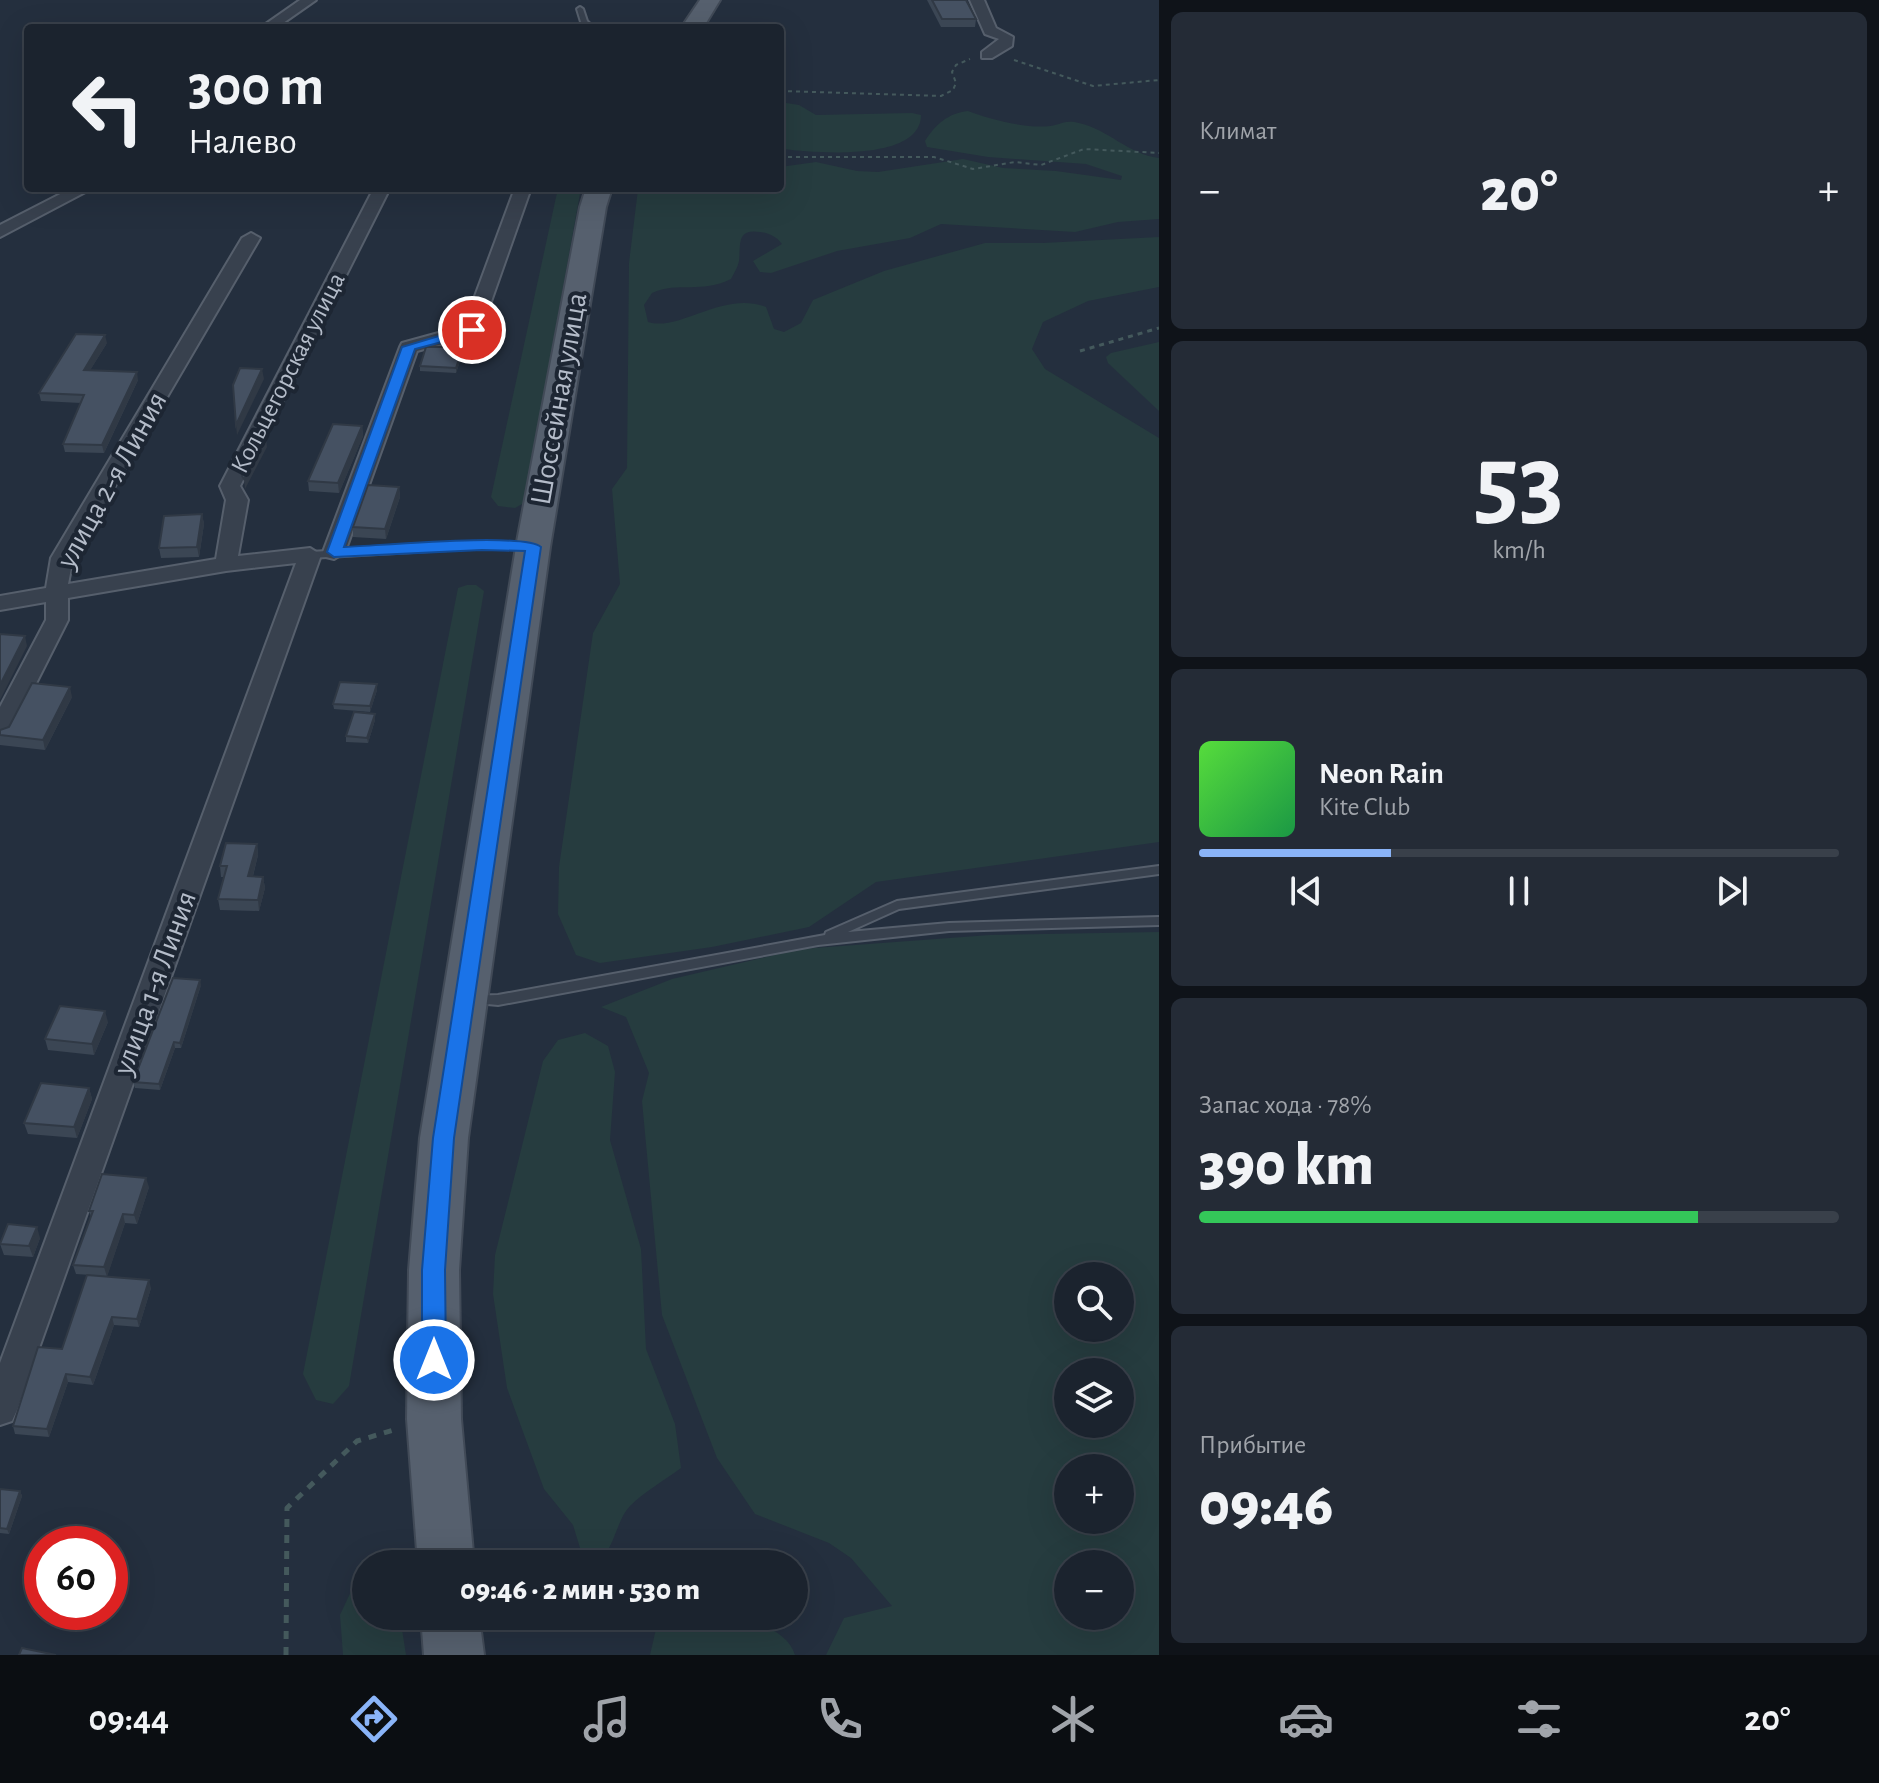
<!DOCTYPE html>
<html lang="ru">
<head>
<meta charset="utf-8">
<style>
	:root { --surface:#1b232e; --page:#242b36; --text:#f1f3f6; --muted:#a0a4aa; --line:#39404a; --accent:#8ab4f8 }
	body { margin:0; font-family:"Alegreya Sans",sans-serif; background:var(--page); color:var(--text); height:100vh; display:flex; flex-direction:column; font-size:30px; white-space:nowrap }
	* { box-sizing:border-box; margin:0 }
	p { font-size:26px; color:var(--muted) }
	.icon { flex:none; width:44px; height:44px; fill:none; stroke:currentColor; stroke-width:2; stroke-linecap:round; stroke-linejoin:round }
	.map { position:relative; flex:1; overflow:hidden }
	.sheet { display:flex; flex-direction:column; gap:12px; padding:12px; background:#0f1319; width:720px }
	.sheet>* { flex:none }
	.banner { position:absolute; left:24px; top:24px; width:760px; height:168px; border-radius:8px; box-shadow:0 8px 32px #0002,0 0 0 2px var(--line); background:#1b232e; color:var(--text); overflow:hidden }
	.tools { position:absolute; left:1054px; top:1262px; display:grid; gap:16px }
	.tools a { display:grid; place-items:center; width:80px; height:80px; border-radius:50%; background:var(--surface); box-shadow:0 8px 32px #0002,0 0 0 2px var(--line); font-size:40px }
	.speed { position:absolute; left:24px; top:1526px; display:flex; gap:16px; font-size:40px; font-weight:700; text-align:center }
	.speed>* { display:grid; place-content:center; width:104px; height:104px; border-radius:50%; background:var(--surface); box-shadow:0 8px 32px #0002,0 0 0 2px var(--line); line-height:1 }
	.speed .limit { border:12px solid #d22; background:#fff; color:#111 }
	.pin { position:absolute; display:grid; place-items:center; width:68px; height:68px; color:#fff; margin:-34px; border:4px solid #fff; border-radius:50%; box-shadow:0 2px 8px #0007 }
	.me { position:absolute; width:88px; margin:-44px; rotate:0deg; stroke-linejoin:round; filter:drop-shadow(0 0 6px #0008) }
	.turn { display:flex; align-items:center; gap:28px; height:168px; padding:0 32px; font-size:36px }
	.turn .icon { width:104px; height:104px; stroke-width:2.5 }
	.turn b { display:block; font-size:56px; line-height:68px }
	.big { font-size:60px; font-weight:800; line-height:1.1 }
	.sheet .tile { flex:1; display:flex; flex-direction:column; justify-content:center; gap:12px; min-width:0; padding:0 28px; border-radius:12px; background:var(--page) }
	.sheet .dial { align-items:center; gap:0 }
	.dial b { font-size:104px; line-height:1 }
	.song { display:flex; align-items:center; gap:24px }
	.cover { width:96px; height:96px; border-radius:12px; background:linear-gradient(135deg,hsl(110 70% 55%),hsl(140 70% 35%)) }
	.played { height:8px; border-radius:4px; background:linear-gradient(90deg,var(--accent) 30%,var(--line) 30%) }
	.keys { display:flex; justify-content:space-around; direction:ltr }
	.heat { display:flex; justify-content:space-between; align-items:center; font-size:44px; direction:ltr }
	.charge { height:12px; border-radius:6px; background:linear-gradient(90deg,#34c759 78%,var(--line) 0) }
	.trip { position:absolute; left:352px; top:1550px; width:456px; height:80px; border-radius:40px; background:var(--surface); box-shadow:0 8px 32px #0002,0 0 0 2px var(--line); font-weight:800; line-height:80px; text-align:center }
	.menu { display:flex; height:128px; justify-content:space-around; align-items:center; background:#0b0e12; color:var(--muted) }
	.menu .icon { width:56px; height:56px }
	.menu .active { color:var(--accent) }
	.menu b { font-size:36px; color:var(--text) }
	main { display:flex; flex:1; min-height:0 }
	.map>svg:first-child { display:block }
	.green { fill:#263c3f; fill-rule:evenodd }
	.lines { fill:none; stroke-linecap:round; stroke-linejoin:round }
	.lane-casing { stroke:#565f6c; stroke-width:4 }
	.street-casing { stroke:#565f6c; stroke-width:4 }
	.primary-casing { stroke:#414a57; stroke-width:4 }
	.path-far2 { stroke:#44595c; stroke-width:2; stroke-dasharray:4 4; stroke-linecap:butt }
	.path-far1 { stroke:#44595c; stroke-width:3; stroke-dasharray:5 5; stroke-linecap:butt }
	.path { stroke:#44595c; stroke-width:5; stroke-dasharray:8 8; stroke-linecap:butt }
	.lane { fill:#38414e; fill-rule:evenodd }
	.street { fill:#38414e; fill-rule:evenodd }
	.primary { fill:#56606e; fill-rule:evenodd }
	.wall { fill:#3b4654 }
	.shaded-wall { fill:#303945 }
	.building { fill:#455162; stroke:#303945; stroke-width:2 }
	.route { fill:#1a73e8; stroke:#114b97; stroke-width:2 }
	.labels { text-anchor:middle; dominant-baseline:central; stroke-width:8; stroke-linejoin:round; paint-order:stroke }
	.far-street-label { font-size:26px; fill:#b4bcc9; stroke:#1d2633 }
	.street-label { font-size:30px; fill:#b4bcc9; stroke:#1d2633 }
</style>
</head>
<body>
<main>
<div class="map">
<svg width="1159" height="1655" viewBox="0 0 1159 1655">
	<rect width="100%" height="100%" fill="#242f3e"/>
	<g class="green">
		<path d="M780,102L799,105L816,115L912,113L921,115C921,162 815,153 784,149L780,148Z"/>
		<path d="M968,111C988,119 1034,131 1055,125C1063,123 1068,120 1079,123C1109,130 1128,154 1159,158V219L1118,222L1075,232L941,224L910,238L837,251L771,273L760,272L753,261L782,244C777,237 769,233 760,232C736,228 741,245 739,261C738,267 734,273 731,279C701,294 679,281 652,293L644,305L648,322C680,332 723,290 766,307L774,329L784,332L801,323L813,300L884,271L985,243H1043L1159,237V287L1088,301L1043,322L1032,349L1045,369L1159,438V842L876,882L809,927L712,947L600,963L576,955L558,914L559,867L593,633L620,584L612,489L627,468L629,263L638,189L780,188V167L816,162L857,171L878,172L963,159L1003,168L1056,171L1121,180L1122,176L1086,164L988,157L927,147L925,141C935,125 948,113 968,111Z"/>
		<path d="M558,188H581L524,503L515,508L498,506L491,497Z"/>
		<path d="M1159,342V411L1108,363L1106,357L1111,353Z"/>
		<path d="M467,585H476L484,591L349,1386L333,1404L316,1400L303,1374L458,588Z"/>
		<path d="M1159,932V1655H826L844,1618L892,1606L851,1558L829,1543L755,1514L717,1458L662,1315L642,1101L649,1073L626,1017L601,1007L672,979L801,949L990,935ZM1068,1276H1120V1328H1068ZM1068,1372H1120V1424H1068ZM1068,1468H1120V1520H1068ZM1120,1564V1616H1068V1564Z"/>
		<path d="M585,1033L608,1046L615,1072L610,1140L641,1249L646,1349L675,1424L681,1468C665,1480 644,1492 630,1506C613,1523 615,1563 585,1564L573,1525L544,1489L507,1388L493,1294L495,1255L543,1061L558,1040Z"/>
		<path d="M366,1582V1616H400L406,1655H343L340,1615L354,1585Z"/>
		<path d="M659,1616C695,1616 781,1611 795,1655H650Z"/>
	</g>
	<g class="lines">
		<g class="lane-casing">
			<g id="lane">
				<path d="M580,7L583,9L587,21L594,28H587L581,22L577,9Z"/>
				<path d="M482,542L531,544L536,547L531,550L482,548L310,558L305,555L310,552Z"/>
				<path d="M1159,866V874L899,909L848,932L949,923L1159,917V925L949,931L818,945L498,1005L466,1002L464,999L466,996L498,995L825,935L826,932L897,901Z"/>
			</g>
		</g>
		<g class="street-casing">
			<g id="street">
				<path d="M300,0H316L276,28H260Z"/>
				<path d="M970,0H984L996,28L1013,37L1012,46L992,58H982V52L999,39L985,34Z"/>
				<path d="M72,188H93L0,237V225Z"/>
				<path d="M374,188H390L240,486L248,500L238,556L310,548L321,555L17,1410L12,1421L0,1425V1363L296,563L226,571L68,598V620L12,731L9,736L0,739V707L46,620V602L0,610V596L46,588L51,558L242,238L251,233L260,238L73,558L68,584L216,559L226,500L220,486Z"/>
				<path d="M515,188H531L481,330L479,334L417,351L345,552L334,559L326,557L323,552L400,347L402,343L464,326Z"/>
			</g>
		</g>
		<g class="primary-casing">
			<g id="primary">
				<path d="M700,0H720L703,28H681Z"/>
				<path d="M586,188H612L606,207L550,547L468,1138L459,1270L461,1419L474,1564H418L407,1419L409,1270L420,1138L516,547L580,207Z"/>
				<path d="M421,1616H479L484,1655H424Z"/>
			</g>
		</g>
		<g class="path-far2">
			<path d="M1014,60L1093,86L1159,80"/>
			<path d="M780,91L941,96L953,90L956,83L952,72L956,65L970,59"/>
			<path d="M780,157H934L973,169L1015,162L1041,165L1084,149L1159,153"/>
		</g>
		<path class="path-far1" d="M1080,351L1159,328"/>
		<path class="path" d="M286,1655L287,1508L357,1441L397,1429"/>
		<use href="#lane" class="lane"/>
		<use href="#street" class="street"/>
		<use href="#primary" class="primary"/>
	</g>
	<g class="wall">
		<path d="M927,0H966L976,19L975,27H941Z"/>
		<path d="M107,343L90,370L138,380L104,453L65,452L63,444L81,403L41,401L39,393Z"/>
		<path d="M463,352L456,373L420,371V366Z"/>
		<path d="M362,426L363,436L339,493L309,491L308,481Z"/>
		<path d="M399,487L400,497L386,539L353,537V527Z"/>
		<path d="M202,514L204,524L199,557L161,558L159,548Z"/>
		<path d="M377,690L370,712L334,709L333,704Z"/>
		<path d="M72,697L45,750L0,745V730L9,727Z"/>
		<path d="M375,714V720L368,743L346,742V736Z"/>
		<path d="M257,844L258,855L253,876L263,877L265,888L259,911L220,910L218,899L224,877H221L220,866Z"/>
		<path d="M201,985L181,1048H175L160,1090L135,1088L133,1082Z"/>
		<path d="M108,1022L94,1055L48,1050L45,1039Z"/>
		<path d="M89,1088L92,1099L77,1138L28,1134L24,1123Z"/>
		<path d="M149,1187L137,1224L125,1223L107,1276L151,1288L139,1327L114,1325L93,1385L68,1382L49,1437L15,1434L13,1426L62,1349L91,1275L76,1274L73,1265L91,1217L89,1211Z"/>
		<path d="M40,1238L33,1257L4,1255L0,1244Z"/>
		<path d="M0,1489L20,1491L22,1496L9,1534L0,1533Z"/>
	</g>
	<g class="shaded-wall">
		<path d="M105,335L107,343L86,377L84,370Z"/>
		<path d="M463,347V352L456,373V368Z"/>
		<path d="M262,369L264,379L237,435L236,425Z"/>
		<path d="M137,372L138,380L104,453L102,445Z"/>
		<path d="M362,426L363,436L339,493L338,483Z"/>
		<path d="M266,437L267,447L245,489L244,479Z"/>
		<path d="M399,487L400,497L386,539L385,529Z"/>
		<path d="M202,514L204,524L199,557L197,547Z"/>
		<path d="M25,636L27,646L0,700V685Z"/>
		<path d="M377,684V690L370,712V706Z"/>
		<path d="M70,687L72,697L45,750L43,740Z"/>
		<path d="M375,714V720L368,743L367,738Z"/>
		<path d="M257,844L258,855L250,887L248,876Z"/>
		<path d="M263,877L265,888L259,911L258,900Z"/>
		<path d="M200,980L201,985L181,1048L180,1043Z"/>
		<path d="M105,1011L108,1022L94,1055L92,1044Z"/>
		<path d="M174,1042L175,1048L160,1090L159,1084Z"/>
		<path d="M89,1088L92,1099L77,1138L74,1127Z"/>
		<path d="M146,1178L149,1187L137,1224L134,1215Z"/>
		<path d="M123,1214L125,1223L107,1277L104,1267Z"/>
		<path d="M37,1227L40,1238L33,1257L29,1246Z"/>
		<path d="M149,1280L151,1288L139,1327L137,1319Z"/>
		<path d="M112,1317L114,1325L93,1385L90,1377Z"/>
		<path d="M66,1374L68,1382L49,1437L47,1429Z"/>
		<path d="M20,1491L22,1496L9,1534L7,1529Z"/>
	</g>
	<g class="building">
		<path d="M932,0H966L976,19H942Z"/>
		<path d="M76,334L105,335L84,370L137,372L102,445L63,444L84,395L39,393Z"/>
		<path d="M426,347H463L456,368L420,366Z"/>
		<path d="M240,368L262,369L236,425L233,385Z"/>
		<path d="M333,424L362,426L338,483L308,481Z"/>
		<path d="M262,437H266L244,479L242,476Z"/>
		<path d="M368,485L399,487L385,529L353,527Z"/>
		<path d="M202,514L197,547L159,548L164,516Z"/>
		<path d="M0,634L25,636L0,685Z"/>
		<path d="M340,682L377,684L370,706L333,704Z"/>
		<path d="M32,683L70,687L43,740L0,735V730L9,727Z"/>
		<path d="M354,712L375,714L367,738L346,736Z"/>
		<path d="M226,843L257,844L248,876L263,877L258,900L218,899L227,866H220Z"/>
		<path d="M173,978L200,980L180,1043L174,1042L159,1084L133,1082Z"/>
		<path d="M60,1006L105,1011L92,1044L45,1039Z"/>
		<path d="M41,1083L89,1088L74,1127L24,1123Z"/>
		<path d="M102,1174L146,1178L134,1215L123,1214L104,1267L73,1265L93,1211H89Z"/>
		<path d="M8,1224L37,1227L29,1246L0,1244Z"/>
		<path d="M87,1275L149,1280L137,1319L112,1317L90,1377L66,1374L47,1429L13,1426L38,1347L62,1349Z"/>
		<path d="M0,1489L20,1491L7,1529L0,1528Z"/>
		<path d="M22,1648L56,1655H19Z"/>
	</g>
	<path class="route" d="M472,326L478,330L476,333L415,349L344,547C375,546 524,532 541,547L454,1138L445,1270L446,1360L442,1367L434,1370L426,1367L422,1360V1270L433,1138L525,551L482,550L334,557L327,552L402,347Z"/>
	<g class="labels">
		<g class="far-street-label">
			<text transform="translate(288 373) rotate(-63)">Кольцегорская улица</text>
		</g>
		<g class="street-label">
			<text transform="translate(559 399) rotate(-80)">Шоссейная улица</text>
			<text transform="translate(112 480) rotate(-61)">улица 2-я Линия</text>
			<text transform="translate(155 983) rotate(-70)">улица 1-я Линия</text>
		</g>
	</g>
</svg>
<div class="tools">
<a><svg class="icon" aria-label="search" viewBox="0 0 24 24"><circle cx="10" cy="10" r="6"/><path d="M15 15l6 6"/></svg></a>
<a><svg class="icon" aria-label="layers" viewBox="0 0 24 24"><path d="M12 4l9 5-9 5-9-5zM3 14l9 5 9-5"/></svg></a>
<a>+</a>
<a>−</a>
</div>
<div class="speed"><div class="limit">60</div></div>
<div class="pin" style="left:472px;top:330px;background:#d93025"><svg class="icon" aria-label="arrive" viewBox="0 0 24 24"><path d="M6 21V4h12l-3 4 3 4H6"/></svg></div>
<svg class="me" style="left:434px;top:1360px" viewBox="-20 -20 40 40"><circle r="17" fill="#1a73e8" stroke="#fff" stroke-width="3"/><path d="M0-11L8 9 0 5-8 9z" fill="#fff"/></svg>
<div class="trip">09:46 · 2 мин · 530 m</div>
<div class="banner">
<div class="turn"><svg class="icon" aria-label="left" viewBox="0 0 24 24"><path d="M17 20v-9H6M10 6l-5 5 5 5"/></svg><div><b>300 m</b>Налево</div></div>
</div>
</div>
<section class="sheet">
<div class="tile"><p>Климат</p>
<div class="heat"><a>−</a><b class="big">20°</b><a>+</a></div>
</div>
<div class="tile dial"><b>53</b><p>km/h</p></div>
<div class="tile">
<div class="song"><i class="cover"></i><div><b>Neon Rain</b><p>Kite Club</p></div></div>
<div class="played"></div>
<div class="keys"><svg class="icon" aria-label="previous" viewBox="0 0 24 24"><path d="M18 5L8 12l10 7zM5 5v14"/></svg><svg class="icon" aria-label="pause" viewBox="0 0 24 24"><path d="M8 5v14M16 5v14"/></svg><svg class="icon" aria-label="next" viewBox="0 0 24 24"><path d="M6 5l10 7-10 7zM19 5v14"/></svg></div>
</div>
<div class="tile"><p>Запас хода · 78%</p><b class="big">390 km</b><div class="charge"></div></div>
<div class="tile"><p>Прибытие</p><b class="big">09:46</b></div>
</section>
</main>
<nav class="menu">
<b>09:44</b>
<svg class="icon active" aria-label="directions" viewBox="0 0 24 24"><path d="M12 3l9 9-9 9-9-9zM9 14v-3h6M13 9l2 2-2 2"/></svg>
<svg class="icon" aria-label="music" viewBox="0 0 24 24"><path d="M9 18V5l10-2v13"/><circle cx="6" cy="18" r="3"/><circle cx="16" cy="16" r="3"/></svg>
<svg class="icon" aria-label="phone" viewBox="0 0 24 24"><path d="M5 4h4l2 5-3 2q2 4 5 5l2-3 5 2v4C11 20 4 13 5 4z"/></svg>
<svg class="icon" aria-label="climate" viewBox="0 0 24 24"><path d="M12 3v18M4 7l16 10M4 17L20 7"/></svg>
<svg class="icon" aria-label="car" viewBox="0 0 24 24"><path d="M5 17H2v-5l4-1 3-4h7l3 4 3 1v5h-3M9 17h6M6 11h13"/><circle cx="7" cy="17" r="2"/><circle cx="17" cy="17" r="2"/></svg>
<svg class="icon" aria-label="filters" viewBox="0 0 24 24"><path d="M4 7h16M4 17h16"/><circle cx="9" cy="7" r="2"/><circle cx="15" cy="17" r="2"/></svg>
<b>20°</b>
</nav>
</body>
</html>
